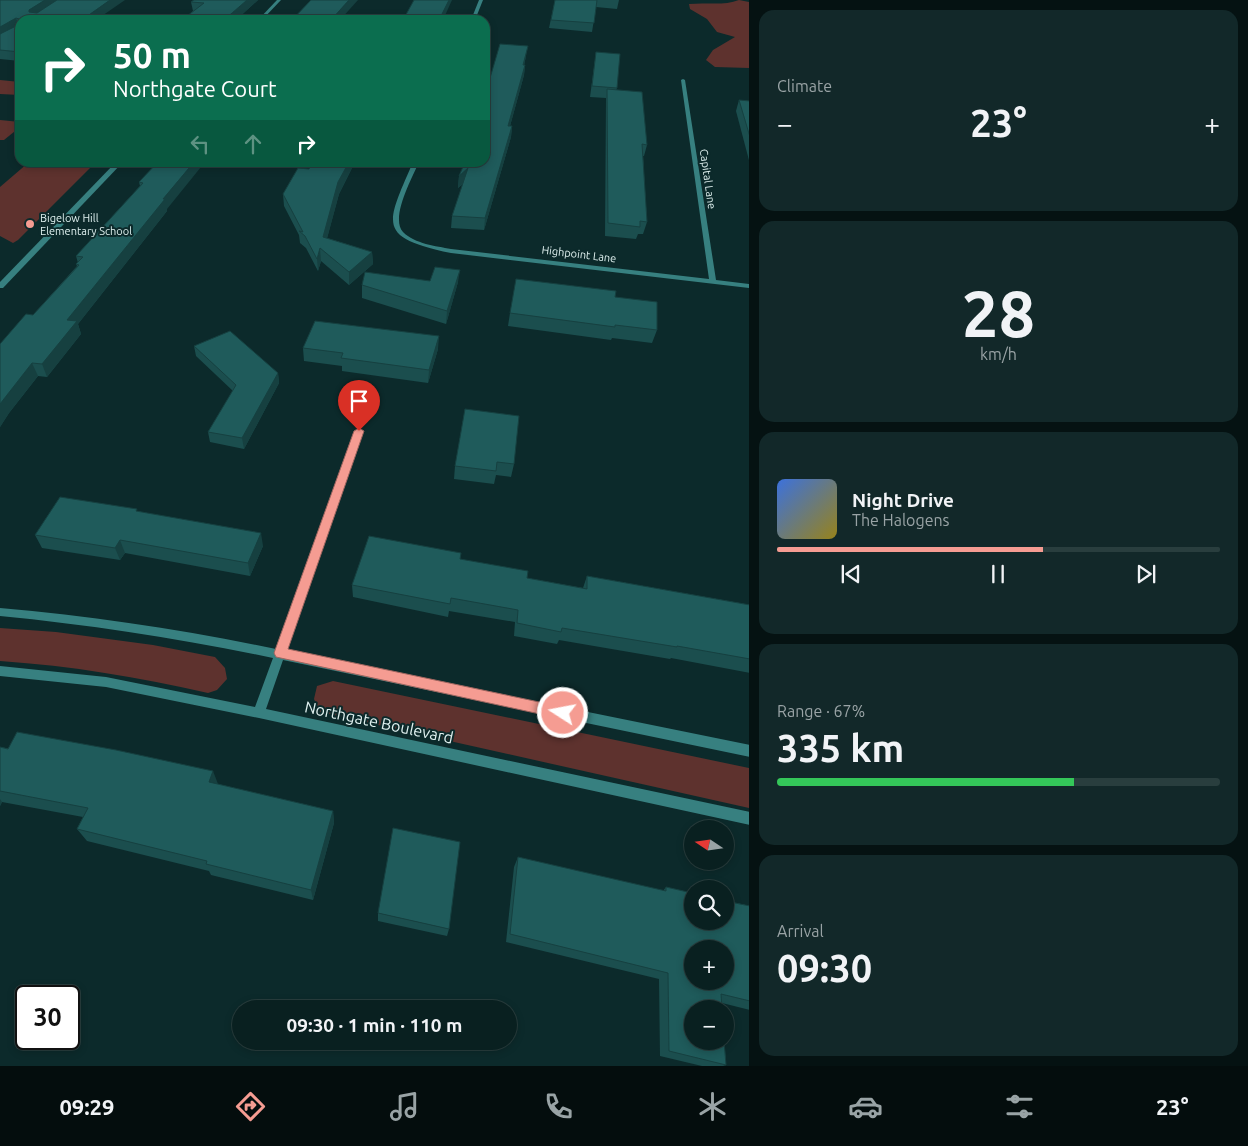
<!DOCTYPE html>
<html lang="en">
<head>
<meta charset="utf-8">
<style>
	:root { --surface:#092020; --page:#122829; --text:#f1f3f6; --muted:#99a3a5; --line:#293e3e; --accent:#f59c92 }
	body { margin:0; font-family:Ubuntu,sans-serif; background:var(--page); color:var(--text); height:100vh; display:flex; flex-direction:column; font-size:19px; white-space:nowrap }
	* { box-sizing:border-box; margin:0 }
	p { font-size:16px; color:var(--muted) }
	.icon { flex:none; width:28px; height:28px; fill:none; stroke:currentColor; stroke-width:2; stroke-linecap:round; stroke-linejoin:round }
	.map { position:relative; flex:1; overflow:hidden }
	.details { display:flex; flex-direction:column; gap:10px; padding:10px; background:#051212; width:499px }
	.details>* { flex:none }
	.hud { position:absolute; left:15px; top:15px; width:475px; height:152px; border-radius:15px; box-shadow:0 2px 8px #0003,0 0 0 1px var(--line); background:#0b6e4f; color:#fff; overflow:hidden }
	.needle { width:32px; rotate:283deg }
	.buttons { position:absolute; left:684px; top:820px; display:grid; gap:10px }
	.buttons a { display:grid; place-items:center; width:50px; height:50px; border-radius:50%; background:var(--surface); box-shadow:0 2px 8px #0003,0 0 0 1px var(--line); font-size:25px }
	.speed { position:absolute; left:15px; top:985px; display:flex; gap:10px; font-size:25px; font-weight:700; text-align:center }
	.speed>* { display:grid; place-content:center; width:65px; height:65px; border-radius:50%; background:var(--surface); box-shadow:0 2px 8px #0003,0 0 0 1px var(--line); line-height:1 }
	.speed .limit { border:2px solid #111; border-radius:8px; background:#fff; color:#111 }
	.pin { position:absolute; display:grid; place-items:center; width:42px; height:42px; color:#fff; margin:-51px -21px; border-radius:50% 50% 50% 0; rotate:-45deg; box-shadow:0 0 5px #0007 }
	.pin .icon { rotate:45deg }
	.me { position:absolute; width:55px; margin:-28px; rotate:281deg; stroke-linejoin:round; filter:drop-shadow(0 0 4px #0008) }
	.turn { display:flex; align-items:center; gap:18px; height:105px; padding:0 15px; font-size:22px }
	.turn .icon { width:65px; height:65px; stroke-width:2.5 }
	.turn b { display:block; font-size:35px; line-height:42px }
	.lanes { display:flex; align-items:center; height:48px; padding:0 15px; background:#0003; justify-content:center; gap:25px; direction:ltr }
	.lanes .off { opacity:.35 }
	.big { font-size:38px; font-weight:700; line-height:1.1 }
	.details .card { flex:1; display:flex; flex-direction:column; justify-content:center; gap:8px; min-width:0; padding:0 18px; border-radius:15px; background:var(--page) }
	.details .dial { align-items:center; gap:0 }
	.dial b { font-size:65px; line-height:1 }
	.song { display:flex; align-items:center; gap:15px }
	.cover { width:60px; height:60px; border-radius:8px; background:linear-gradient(135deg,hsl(220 70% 55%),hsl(50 70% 35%)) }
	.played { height:5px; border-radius:2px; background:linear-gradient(90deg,var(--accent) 60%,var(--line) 60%) }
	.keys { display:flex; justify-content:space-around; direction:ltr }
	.heat { display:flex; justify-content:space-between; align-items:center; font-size:28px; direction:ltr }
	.charge { height:8px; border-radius:4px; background:linear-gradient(90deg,#34c759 67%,var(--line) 0) }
	.trip { position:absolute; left:232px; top:1000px; width:285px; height:50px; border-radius:25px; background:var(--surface); box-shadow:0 2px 8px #0003,0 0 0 1px var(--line); font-weight:700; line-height:50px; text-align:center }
	.menu { display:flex; height:80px; justify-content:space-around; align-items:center; background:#040d0d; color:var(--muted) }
	.menu .icon { width:35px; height:35px }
	.menu .current { color:var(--accent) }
	.menu b { font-size:22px; color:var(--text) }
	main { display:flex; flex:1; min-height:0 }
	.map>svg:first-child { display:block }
	.green { fill:#5e322e }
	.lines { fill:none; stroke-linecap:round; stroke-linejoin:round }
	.street { fill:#378080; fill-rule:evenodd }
	.wall { fill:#1b4e4e }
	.shaded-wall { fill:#164040 }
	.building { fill:#1f5b5b; stroke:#164040; fill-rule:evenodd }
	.route { fill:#f59c92; stroke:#9f655f }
	.poi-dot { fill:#f59c92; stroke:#0c2a2b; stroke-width:2 }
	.labels { text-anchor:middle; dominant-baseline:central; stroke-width:4; stroke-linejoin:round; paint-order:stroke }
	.far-street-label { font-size:11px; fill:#dff0ef; stroke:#0c2a2b }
	.far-poi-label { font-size:11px; fill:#dff0ef; stroke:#0c2a2b; text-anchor:start }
	.near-street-label { font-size:16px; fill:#dff0ef; stroke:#0c2a2b }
</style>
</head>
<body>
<main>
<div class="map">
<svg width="750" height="1066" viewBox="0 0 750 1066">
	<rect width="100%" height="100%" fill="#0c2a2b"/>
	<g class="green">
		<path d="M739,0L749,2V68L715,67L706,60L713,50L735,37L717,32L707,19L690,9L689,4C706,2 724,6 739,0Z"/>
		<path d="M0,80L20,82V95L0,94Z"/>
		<path d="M0,120L20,122V127L4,140H0Z"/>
		<path d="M28,163H95L18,240L13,243L0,236V187Z"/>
		<path d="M0,628L56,632L153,645L215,657L225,668L227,679L217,690L208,693C138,677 72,666 0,661Z"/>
		<path d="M333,681L749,768V808L320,712L314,699L317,686Z"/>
	</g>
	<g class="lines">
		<g class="street">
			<path d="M277,0H281L262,20H258Z"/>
			<path d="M479,0H483L475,20H471Z"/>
			<path d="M683,79L685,80L716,280L750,284V288L451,253C376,237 386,225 413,162H419C412,178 390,218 403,232C415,244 436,246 451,249L709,279L681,80Z"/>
			<path d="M116,162H123L3,288H0V282Z"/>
			<path d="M359,428L363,431L287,651L750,745V757L283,660L266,709L750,812V825L259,718L106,687L0,676V666L106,677L255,707L273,658C183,639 92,625 0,616V608C93,616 185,630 276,649L355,431Z"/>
		</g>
	</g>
	<g class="wall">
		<path d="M0,0L20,20V61L0,59Z"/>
		<path d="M194,0H258L236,20H182L193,11L191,2Z"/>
		<path d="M555,0H619L617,9L596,7L592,32L549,28Z"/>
		<path d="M596,52L617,88L616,90L647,145L644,156H643L647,222L643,234H638L636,239L605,236L606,98L590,97Z"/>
		<path d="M526,56L524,65H525L524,75L510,126H512L511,137L484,230L451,228L452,216L463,184L458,188L459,176Z"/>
		<path d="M739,100L750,101V164L736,111Z"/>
		<path d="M158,162L167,211L78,324L81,334L47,377L38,376L9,413L0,427V344L33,315L77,266L76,264L78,263L76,256L140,186L139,182Z"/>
		<path d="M313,162H355L339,194L327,238L372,252L373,264L349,285L321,261L318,271L306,248L300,243L299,235L284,206L283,194L309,169Z"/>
		<path d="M430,281L458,282L446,324L362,298V285Z"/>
		<path d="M615,297L657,330L652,343L612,338L611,340L508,326L510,313Z"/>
		<path d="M194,346L278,373L279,383L244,449L210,442L208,432L233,391L196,356Z"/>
		<path d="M303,348L438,349L428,383L342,371V366L304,361Z"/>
		<path d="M465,409L514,464L511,477L496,475L494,484L454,479L455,466Z"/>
		<path d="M138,511L263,546L250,576L125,553L120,560L42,548L35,535Z"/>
		<path d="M460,559L527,578L583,588L587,576L750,605V673L671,658L670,659L559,640L557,644L514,636L515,622L449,611L448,617L353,597L352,585Z"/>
		<path d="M0,747L218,784L333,811L334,823L313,900L211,875L209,871L87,841L77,829L83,817L2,802L0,806Z"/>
		<path d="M518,857L663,891L666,887L750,906V1010L722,1003L726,1065L723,1066H702L660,1056L659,979L506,942L514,867Z"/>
		<path d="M378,913L449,929L447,936L378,921Z"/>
	</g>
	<g class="shaded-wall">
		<path d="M45,0H61L32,18L29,12V10Z"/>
		<path d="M110,0H125L96,20H86V17Z"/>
		<path d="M247,0H258L236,20H224Z"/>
		<path d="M349,0H358L340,20H331Z"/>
		<path d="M449,0H452L443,20H439Z"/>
		<path d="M16,18L19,27L0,38V27Z"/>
		<path d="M528,46L526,56L522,75L523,65Z"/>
		<path d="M525,65L524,75L507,137L508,126Z"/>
		<path d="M512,126L511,137L484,230L485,218Z"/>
		<path d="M194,162H205L167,209V211L78,324L81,334L47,377L42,364L67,320L163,199Z"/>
		<path d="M349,162H355L339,194L324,250L323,237L338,182Z"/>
		<path d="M468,168L467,180L458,188L459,176Z"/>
		<path d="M320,248L321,261L318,271L317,259Z"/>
		<path d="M372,252L373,264L349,285V272Z"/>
		<path d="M460,270L458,282L446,324L447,311Z"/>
		<path d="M439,336L438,349L428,383L429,370Z"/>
		<path d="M32,363L38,376L9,413L0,427V404Z"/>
		<path d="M278,373L279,383L244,449L242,438Z"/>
		<path d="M261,533L263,546L250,576L248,563Z"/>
		<path d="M120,540L125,553L120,560L115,548Z"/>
		<path d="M213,771L218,784L209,782Z"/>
		<path d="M0,799L2,802L0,806Z"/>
		<path d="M333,811L334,823L313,900L311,890Z"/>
	</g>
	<g class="building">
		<path d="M0,0H45L29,10V12L37,13L57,0H110L86,17H93L89,20H20V52L0,50V34L18,25L19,19L16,18L0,27Z"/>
		<path d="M194,0H247L224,20H182L204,3L191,2Z"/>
		<path d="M311,0H349L331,20H292Z"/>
		<path d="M414,0H449L439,20L429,19V20H403Z"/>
		<path d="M555,0H597L594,23L551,20Z"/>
		<path d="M500,44L528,46L523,65H525L508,126H512L485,218L452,216L468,168L459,176L465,162H485V95Z"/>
		<path d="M596,52L620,54L617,88L592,86Z"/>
		<path d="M607,89L642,92L647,145L642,144L647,222L640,221V227L608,223Z"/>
		<path d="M739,100L750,101V137Z"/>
		<path d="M158,162H194L163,199H165L67,320L77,321L42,364L32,363L0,404V344L26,314L33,315L79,265L76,264L83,257L76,256L143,183L139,182Z"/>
		<path d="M313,162H349L338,182L323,237L372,252L349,272L320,248L317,259L305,236L299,231L303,232L283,194L298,168L309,169Z"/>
		<path d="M435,267L460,270L447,311L362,285L365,272L430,281Z"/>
		<path d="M516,279L616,291L615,297L657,302V330L615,325V327L510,313Z"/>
		<path d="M315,321L439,336L429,370L341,358L343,353L303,348Z"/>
		<path d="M230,331L278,373L242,438L208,432L236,385L194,346Z"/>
		<path d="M465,409L519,416L514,464L497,462L496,471L455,466Z"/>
		<path d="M60,497L137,509L136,511L261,533L248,563L120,540L115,548L35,535Z"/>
		<path d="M369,536L461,553L460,559L528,571L527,578L587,589V576L750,605V659L677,646V647L562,628L561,632L517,623L518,610L451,598L450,604L352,585Z"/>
		<path d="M17,732L116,750L213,771L209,782L333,811L311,890L206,864L207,861L77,829L88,808L0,791V747L8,749Z"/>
		<path d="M393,828L460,842L449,929L378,913Z"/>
		<path d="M518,857L666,891V887L692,893V921H725V901L750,906V1001L721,994L722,1009H692V1041H724L726,1065L669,1051L668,973L510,934ZM692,949H725V981H692Z"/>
	</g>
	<path class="route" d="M359,428L364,431L288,649L563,707L568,709L570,713L568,717L563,719L276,657L274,653L354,431Z"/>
	<circle class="poi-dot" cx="30" cy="224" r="5"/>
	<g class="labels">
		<g class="far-street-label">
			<text transform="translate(708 179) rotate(82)">Capital Lane</text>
			<text transform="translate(579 254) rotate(7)">Highpoint Lane</text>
		</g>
		<g class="far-poi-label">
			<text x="40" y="218">Bigelow Hill<tspan x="40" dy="13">Elementary School</tspan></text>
		</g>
		<g class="near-street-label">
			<text transform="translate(379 722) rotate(12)">Northgate Boulevard</text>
		</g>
	</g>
</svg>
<div class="buttons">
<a><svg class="needle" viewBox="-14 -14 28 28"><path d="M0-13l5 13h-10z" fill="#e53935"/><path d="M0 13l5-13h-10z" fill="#99a3a5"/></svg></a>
<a><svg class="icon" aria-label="search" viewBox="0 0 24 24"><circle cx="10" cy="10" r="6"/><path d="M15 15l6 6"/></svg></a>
<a>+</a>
<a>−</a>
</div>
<div class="speed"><div class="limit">30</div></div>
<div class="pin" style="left:359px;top:431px;background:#d93025"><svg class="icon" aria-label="arrive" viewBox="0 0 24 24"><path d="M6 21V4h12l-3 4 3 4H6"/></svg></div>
<svg class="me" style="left:563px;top:713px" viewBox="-20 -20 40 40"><circle r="17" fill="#f59c92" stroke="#fff" stroke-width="3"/><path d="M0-11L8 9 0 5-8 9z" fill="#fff"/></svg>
<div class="trip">09:30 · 1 min · 110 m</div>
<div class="hud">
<div class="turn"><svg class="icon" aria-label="right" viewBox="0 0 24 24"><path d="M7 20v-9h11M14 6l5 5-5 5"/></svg><div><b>50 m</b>Northgate Court</div></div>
<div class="lanes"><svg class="icon off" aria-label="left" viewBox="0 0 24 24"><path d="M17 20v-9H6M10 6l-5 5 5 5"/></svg><svg class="icon off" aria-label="ahead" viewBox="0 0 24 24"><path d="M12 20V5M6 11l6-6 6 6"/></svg><svg class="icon" aria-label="right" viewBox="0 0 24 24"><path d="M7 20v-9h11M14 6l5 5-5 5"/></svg></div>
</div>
</div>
<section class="details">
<div class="card"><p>Climate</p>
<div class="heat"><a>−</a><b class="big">23°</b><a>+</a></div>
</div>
<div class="card dial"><b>28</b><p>km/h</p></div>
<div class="card">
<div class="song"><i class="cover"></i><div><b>Night Drive</b><p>The Halogens</p></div></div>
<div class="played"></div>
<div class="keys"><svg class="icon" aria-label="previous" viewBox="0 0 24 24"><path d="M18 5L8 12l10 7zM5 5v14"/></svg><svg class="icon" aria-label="pause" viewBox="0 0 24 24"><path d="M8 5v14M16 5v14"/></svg><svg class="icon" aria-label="next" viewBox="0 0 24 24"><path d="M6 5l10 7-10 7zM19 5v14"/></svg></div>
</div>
<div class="card"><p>Range · 67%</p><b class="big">335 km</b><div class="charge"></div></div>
<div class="card"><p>Arrival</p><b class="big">09:30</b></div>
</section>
</main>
<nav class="menu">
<b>09:29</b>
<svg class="icon current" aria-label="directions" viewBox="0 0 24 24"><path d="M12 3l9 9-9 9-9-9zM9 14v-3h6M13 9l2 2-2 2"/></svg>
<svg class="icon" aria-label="music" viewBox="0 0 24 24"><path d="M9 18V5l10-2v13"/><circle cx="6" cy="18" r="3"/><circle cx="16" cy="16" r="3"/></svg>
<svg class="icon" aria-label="phone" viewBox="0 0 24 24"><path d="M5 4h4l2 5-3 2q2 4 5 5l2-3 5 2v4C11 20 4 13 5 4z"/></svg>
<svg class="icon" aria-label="climate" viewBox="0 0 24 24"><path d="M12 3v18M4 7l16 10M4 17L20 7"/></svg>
<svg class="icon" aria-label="car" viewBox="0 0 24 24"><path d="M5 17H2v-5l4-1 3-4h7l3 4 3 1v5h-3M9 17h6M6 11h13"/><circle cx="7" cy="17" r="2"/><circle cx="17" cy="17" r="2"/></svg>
<svg class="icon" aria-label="filters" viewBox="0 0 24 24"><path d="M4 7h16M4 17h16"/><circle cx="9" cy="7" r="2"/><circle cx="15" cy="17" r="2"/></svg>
<b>23°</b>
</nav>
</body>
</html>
